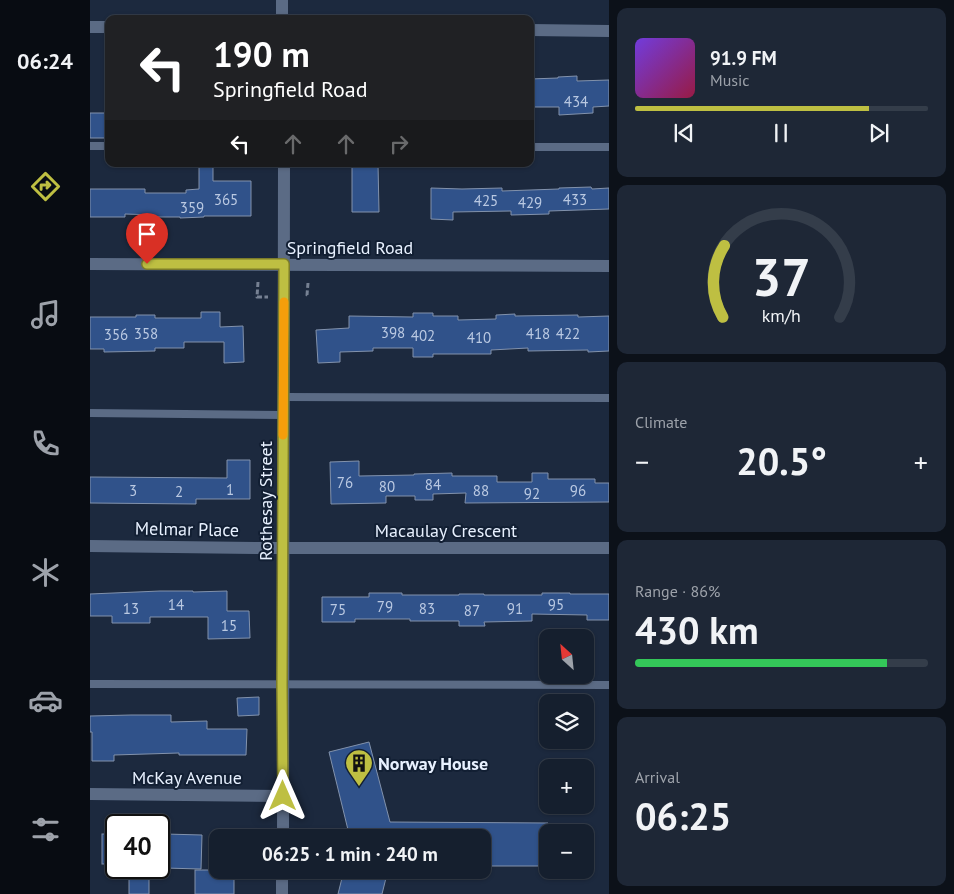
<!DOCTYPE html>
<html lang="en">
<head>
<meta charset="utf-8">
<style>
	:root { --surface:#151f2e; --page:#1e2736; --text:#f1f3f6; --muted:#9da2aa; --line:#343d4a; --accent:#bebf42 }
	body { margin:0; font-family:"PT Sans",sans-serif; background:var(--page); color:var(--text); height:100vh; display:flex; flex-direction:column; font-size:19px; white-space:nowrap }
	* { box-sizing:border-box; margin:0 }
	p { font-size:16px; color:var(--muted) }
	.icon { flex:none; width:28px; height:28px; fill:none; stroke:currentColor; stroke-width:2; stroke-linecap:round; stroke-linejoin:round }
	.map { position:relative; flex:1; overflow:hidden }
	.sheet { display:flex; flex-direction:column; gap:8px; padding:8px; background:#0c1119; width:345px }
	.sheet>* { flex:none }
	.banner { position:absolute; left:15px; top:15px; width:429px; height:152px; border-radius:10px; box-shadow:0 1px 4px #0004,0 0 0 1px var(--line); background:#202124; color:#fff; overflow:hidden }
	.needle { width:32px; rotate:333deg }
	.buttons { position:absolute; left:449px; top:629px; display:grid; gap:10px }
	.buttons a { display:grid; place-items:center; width:55px; height:55px; border-radius:10px; background:var(--surface); box-shadow:0 1px 4px #0004,0 0 0 1px var(--line); font-size:25px }
	.speed { position:absolute; left:15px; top:814px; display:flex; gap:10px; font-size:25px; font-weight:700; text-align:center }
	.speed>* { display:grid; place-content:center; width:65px; height:65px; border-radius:50%; background:var(--surface); box-shadow:0 1px 4px #0004,0 0 0 1px var(--line); line-height:1 }
	.speed .limit { border:2px solid #111; border-radius:8px; background:#fff; color:#111 }
	.pin { position:absolute; display:grid; place-items:center; width:42px; height:42px; color:#fff; margin:-51px -21px; border-radius:50% 50% 50% 0; rotate:-45deg; box-shadow:0 0 5px #0007 }
	.pin .icon { rotate:45deg }
	.me { position:absolute; width:55px; margin:-28px; rotate:0deg; stroke-linejoin:round; filter:drop-shadow(0 0 4px #0008) }
	.turn { display:flex; align-items:center; gap:18px; height:105px; padding:0 25px; font-size:22px }
	.turn .icon { width:65px; height:65px; stroke-width:2.5 }
	.turn b { display:block; font-size:35px; line-height:42px }
	.lanes { display:flex; align-items:center; height:48px; padding:0 25px; background:#0003; justify-content:center; gap:25px; direction:ltr }
	.lanes .off { opacity:.35 }
	.big { font-size:38px; font-weight:800; line-height:1.1 }
	.sheet .tile { flex:1; display:flex; flex-direction:column; justify-content:center; gap:8px; min-width:0; padding:0 18px; border-radius:10px; background:var(--page) }
	.sheet .dial { align-items:center; gap:0 }
	.dial svg { height:130px; overflow:visible; fill:none; stroke:var(--line); stroke-width:7; stroke-linecap:round; text-anchor:middle }
	.dial text { fill:var(--text); stroke:none }
	.song { display:flex; align-items:center; gap:15px }
	.cover { width:60px; height:60px; border-radius:8px; background:linear-gradient(135deg,hsl(260 70% 55%),hsl(340 70% 35%)) }
	.played { height:5px; border-radius:2px; background:linear-gradient(90deg,var(--accent) 80%,var(--line) 80%) }
	.keys { display:flex; justify-content:space-around; direction:ltr }
	.heat { display:flex; justify-content:space-between; align-items:center; font-size:28px; direction:ltr }
	.charge { height:8px; border-radius:4px; background:linear-gradient(90deg,#34c759 86%,var(--line) 0) }
	.trip { position:absolute; left:119px; top:829px; width:282px; height:50px; border-radius:10px; background:var(--surface); box-shadow:0 1px 4px #0004,0 0 0 1px var(--line); font-weight:800; line-height:50px; text-align:center }
	main { display:flex; flex:1; min-height:0 }
	.tabs { display:flex; flex-direction:column; width:90px; justify-content:space-around; align-items:center; background:#080c12; color:var(--muted) }
	.tabs .icon { width:35px; height:35px }
	.tabs .active { color:var(--accent) }
	.tabs b { font-size:22px; color:var(--text) }
	.map>svg:first-child { display:block }
	.building { fill:#30528a; stroke:#8292ac }
	.lines { fill:none; stroke-linecap:round; stroke-linejoin:round }
	.path { stroke:#768193; stroke-width:3; stroke-dasharray:5 2.5; stroke-linecap:butt }
	.service { stroke:#5b6b85; stroke-width:8 }
	.minor { stroke:#5b6b85; stroke-width:12 }
	.tertiary { stroke:#5b6b85; stroke-width:12 }
	.route-casing { stroke:#7c7c2b; stroke-width:12 }
	.route { stroke:#bebf42; stroke-width:9 }
	.slow { stroke:#f59e0b; stroke-width:9 }
	.labels { text-anchor:middle; dominant-baseline:central; stroke-width:4; stroke-linejoin:round; paint-order:stroke }
	.number-label { font-size:15px; fill:#bac9e2 }
	.street-label { font-size:18px; fill:#e8f1ff; stroke:#121f33 }
	.poi-label { font-size:18px; font-weight:bold; fill:#e8f1ff; stroke:#121f33; text-anchor:start }
</style>
</head>
<body>
<main>
<nav class="tabs">
<b>06:24</b>
<svg class="icon active" aria-label="directions" viewBox="0 0 24 24"><path d="M12 3l9 9-9 9-9-9zM9 14v-3h6M13 9l2 2-2 2"/></svg>
<svg class="icon" aria-label="music" viewBox="0 0 24 24"><path d="M9 18V5l10-2v13"/><circle cx="6" cy="18" r="3"/><circle cx="16" cy="16" r="3"/></svg>
<svg class="icon" aria-label="phone" viewBox="0 0 24 24"><path d="M5 4h4l2 5-3 2q2 4 5 5l2-3 5 2v4C11 20 4 13 5 4z"/></svg>
<svg class="icon" aria-label="climate" viewBox="0 0 24 24"><path d="M12 3v18M4 7l16 10M4 17L20 7"/></svg>
<svg class="icon" aria-label="car" viewBox="0 0 24 24"><path d="M5 17H2v-5l4-1 3-4h7l3 4 3 1v5h-3M9 17h6M6 11h13"/><circle cx="7" cy="17" r="2"/><circle cx="17" cy="17" r="2"/></svg>
<svg class="icon" aria-label="filters" viewBox="0 0 24 24"><path d="M4 7h16M4 17h16"/><circle cx="9" cy="7" r="2"/><circle cx="15" cy="17" r="2"/></svg>
</nav>
<div class="map">
<svg width="519" height="894" viewBox="0 0 519 894">
	<rect width="100%" height="100%" fill="#1c293e"/>
	<g class="building">
		<path d="M487,76V81L519,80V106L503,107V113L469,115V107H440V79L468,78V77Z"/>
		<rect x="0" y="113" width="19" height="25"/>
		<path d="M109,164H123V181H161V216H114V217L90,218V217H64V215L35,214V217H0V189H55V193H96V190L109,189Z"/>
		<path d="M262,164H288L289,212H262Z"/>
		<path d="M501,187L502,189L519,188V209L459,211V214L421,215V211L363,212V220L341,219V188L372,189L412,188V191L469,189V188Z"/>
		<path d="M111,312H130V327L153,326L154,362L134,363V342H94V348H65V351L14,352V349H0V317H46V315H65V318H111Z"/>
		<path d="M323,313H343V316H368V320L406,319V315L425,314V316L488,315V317L519,316V351L498,352V350L438,351V348L401,350V354H343V357H323V348H283V351L250,352V362L228,363L226,330L259,328V316L323,317Z"/>
		<path d="M137,460H160V499H106V504L0,503V477L137,478Z"/>
		<path d="M269,461V476L324,475V474L362,473V476H407V482H442V473H458V479H505V483H519V502L375,503L376,493L343,494V500H325V496H296V503L241,504L240,462Z"/>
		<path d="M70,591H103V592L137,591V611H159L160,638L118,639V617H60V623H22V616H0V594Z"/>
		<path d="M279,593H312V595H369V594H394V595H452V593H480V594H519V620H497V615L442,614V621L394,622L395,626H369V621H320V619H265V622H232V597H279Z"/>
		<path d="M169,697V715L148,716L147,698Z"/>
		<path d="M41,715H81V722L117,721V729H157L156,755H89V753L24,755V761H2V732H0V716Z"/>
		<path d="M279,742L300,822L458,823V866H392V838H260L239,752Z"/>
		<rect x="12" y="834" width="14" height="30"/>
		<path d="M75,834L112,835L111,869L74,868Z"/>
		<rect x="105" y="870" width="39" height="24"/>
		<path d="M254,870H298L292,894H248Z"/>
		<rect x="39" y="877" width="20" height="17"/>
	</g>
	<g class="lines">
		<g class="path">
			<path d="M168,282L167,297H178"/>
			<path d="M218,283L217,295L219,297"/>
		</g>
		<g class="service">
			<path d="M0,146H19"/>
			<path d="M440,147H519"/>
			<path d="M193,397L519,398"/>
			<path d="M0,413L193,415"/>
			<path d="M0,684L519,685"/>
		</g>
		<g class="minor">
			<path d="M0,27H19"/>
			<path d="M440,30L519,31"/>
			<path d="M0,546L165,548H519"/>
			<path d="M0,794L193,796"/>
		</g>
		<g class="tertiary">
			<path d="M192,19V0"/>
			<path d="M0,264L519,266"/>
			<path d="M193,838L194,164"/>
			<path d="M192,894V870"/>
		</g>
	</g>
	<g class="lines">
		<g class="route-casing">
			<path id="route" d="M57,264H194L192,685L193,796"/>
		</g>
		<use href="#route" class="route"/>
		<path class="slow" d="M193,435L194,302"/>
	</g>
	<defs>
		<g id="building-pin" transform="scale(1.4375)"><path d="M0 17L-7.5 6A9.5 9.5 0 1 1 7.5 6Z" fill="#bebf42" stroke="#121f33"/><path d="M-4-6H4V6H1V3H-1V6H-4ZM-2.5-4.3h1.7v1.8h-1.7ZM.8-4.3h1.7v1.8H.8ZM-2.5-1h1.7V.8h-1.7ZM.8-1h1.7V.8H.8Z" fill="#111"/></g>
	</defs>
	<g fill-rule="evenodd">
		<use href="#building-pin" x="269" y="763"/>
	</g>
	<g class="labels">
		<g class="number-label">
			<text x="486" y="101">434</text>
			<text x="136" y="199">365</text>
			<text x="485" y="199">433</text>
			<text x="396" y="200">425</text>
			<text x="440" y="202">429</text>
			<text x="102" y="207">359</text>
			<text x="303" y="332">398</text>
			<text x="56" y="333">358</text>
			<text x="448" y="333">418</text>
			<text x="478" y="333">422</text>
			<text x="26" y="334">356</text>
			<text x="333" y="335">402</text>
			<text x="389" y="337">410</text>
			<text x="255" y="482">76</text>
			<text x="343" y="484">84</text>
			<text x="297" y="486">80</text>
			<text x="140" y="489">1</text>
			<text x="43" y="490">3</text>
			<text x="391" y="490">88</text>
			<text x="488" y="490">96</text>
			<text x="89" y="491">2</text>
			<text x="442" y="493">92</text>
			<text x="86" y="604">14</text>
			<text x="466" y="604">95</text>
			<text x="295" y="606">79</text>
			<text x="41" y="608">13</text>
			<text x="337" y="608">83</text>
			<text x="425" y="608">91</text>
			<text x="248" y="609">75</text>
			<text x="382" y="610">87</text>
			<text x="139" y="625">15</text>
		</g>
		<g class="street-label">
			<text x="260" y="247">Springfield Road</text>
			<text transform="translate(175 501) rotate(-90)">Rothesay Street</text>
			<text transform="translate(97 529) rotate(1)">Melmar Place</text>
			<text x="356" y="530">Macaulay Crescent</text>
			<text x="97" y="777">McKay Avenue</text>
		</g>
		<g class="poi-label">
			<text x="288" y="763">Norway House</text>
		</g>
	</g>
</svg>
<div class="buttons">
<a><svg class="needle" viewBox="-14 -14 28 28"><path d="M0-13l5 13h-10z" fill="#e53935"/><path d="M0 13l5-13h-10z" fill="#9da2aa"/></svg></a>
<a><svg class="icon" aria-label="layers" viewBox="0 0 24 24"><path d="M12 4l9 5-9 5-9-5zM3 14l9 5 9-5"/></svg></a>
<a>+</a>
<a>−</a>
</div>
<div class="speed"><div class="limit">40</div></div>
<div class="pin" style="left:57px;top:264px;background:#d93025"><svg class="icon" aria-label="arrive" viewBox="0 0 24 24"><path d="M6 21V4h12l-3 4 3 4H6"/></svg></div>
<svg class="me" style="left:193px;top:796px" viewBox="-20 -20 40 40"><path d="M0-17L14 15 0 8-14 15z" fill="#bebf42" stroke="#fff" stroke-width="4"/></svg>
<div class="trip">06:25 · 1 min · 240 m</div>
<div class="banner">
<div class="turn"><svg class="icon" aria-label="left" viewBox="0 0 24 24"><path d="M17 20v-9H6M10 6l-5 5 5 5"/></svg><div><b>190 m</b>Springfield Road</div></div>
<div class="lanes"><svg class="icon" aria-label="left" viewBox="0 0 24 24"><path d="M17 20v-9H6M10 6l-5 5 5 5"/></svg><svg class="icon off" aria-label="ahead" viewBox="0 0 24 24"><path d="M12 20V5M6 11l6-6 6 6"/></svg><svg class="icon off" aria-label="ahead" viewBox="0 0 24 24"><path d="M12 20V5M6 11l6-6 6 6"/></svg><svg class="icon off" aria-label="right" viewBox="0 0 24 24"><path d="M7 20v-9h11M14 6l5 5-5 5"/></svg></div>
</div>
</div>
<section class="sheet">
<div class="tile">
<div class="song"><i class="cover"></i><div><b>91.9 FM</b><p>Music</p></div></div>
<div class="played"></div>
<div class="keys"><svg class="icon" aria-label="previous" viewBox="0 0 24 24"><path d="M18 5L8 12l10 7zM5 5v14"/></svg><svg class="icon" aria-label="pause" viewBox="0 0 24 24"><path d="M8 5v14M16 5v14"/></svg><svg class="icon" aria-label="next" viewBox="0 0 24 24"><path d="M6 5l10 7-10 7zM19 5v14"/></svg></div>
</div>
<div class="tile dial"><svg viewBox="0 0 100 80">
<path d="M14 69A42 42 0 1 1 86 69"/>
<path d="M14 69A42 42 0 0 1 15 25" stroke="#bebf42"/>
<text x="50" y="56" font-size="32" font-weight="700">37</text>
<text x="50" y="72" font-size="11">km/h</text>
</svg></div>
<div class="tile"><p>Climate</p>
<div class="heat"><a>−</a><b class="big">20.5°</b><a>+</a></div>
</div>
<div class="tile"><p>Range · 86%</p><b class="big">430 km</b><div class="charge"></div></div>
<div class="tile"><p>Arrival</p><b class="big">06:25</b></div>
</section>
</main>
</body>
</html>
